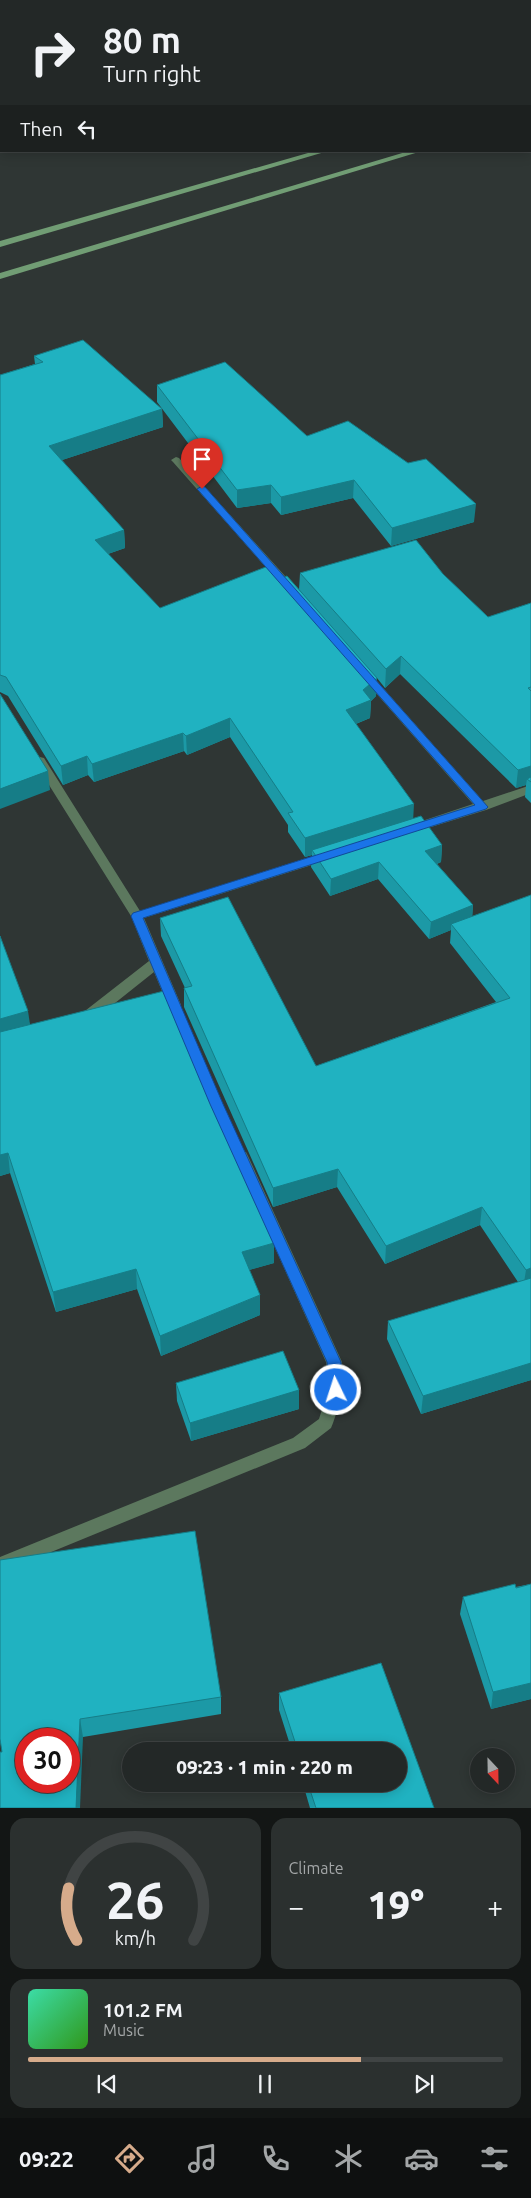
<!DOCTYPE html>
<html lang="en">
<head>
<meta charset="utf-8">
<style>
	:root { --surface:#232827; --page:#2b302f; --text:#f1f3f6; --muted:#a3a6a7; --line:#404444; --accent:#d6ab8b }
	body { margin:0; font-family:Ubuntu,sans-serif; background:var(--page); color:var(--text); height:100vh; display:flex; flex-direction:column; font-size:19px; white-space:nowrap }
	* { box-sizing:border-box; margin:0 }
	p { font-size:16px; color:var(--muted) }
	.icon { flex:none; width:28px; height:28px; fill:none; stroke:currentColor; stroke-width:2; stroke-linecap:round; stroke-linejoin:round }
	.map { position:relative; height:1808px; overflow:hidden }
	.drawer { display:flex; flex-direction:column; gap:10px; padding:10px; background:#131615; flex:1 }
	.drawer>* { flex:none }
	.hud { position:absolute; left:0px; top:0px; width:531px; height:152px; box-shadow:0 2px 12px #0003,0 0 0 1px var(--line); background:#232827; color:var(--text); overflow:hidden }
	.needle { width:32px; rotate:158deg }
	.fabs { position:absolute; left:470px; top:1748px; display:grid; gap:10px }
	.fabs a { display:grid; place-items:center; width:45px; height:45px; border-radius:50%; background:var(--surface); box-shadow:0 2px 12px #0003,0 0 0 1px var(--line); font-size:25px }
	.speed { position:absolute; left:15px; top:1728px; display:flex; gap:10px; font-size:25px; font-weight:700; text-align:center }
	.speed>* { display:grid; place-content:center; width:65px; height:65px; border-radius:50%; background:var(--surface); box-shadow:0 2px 12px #0003,0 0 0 1px var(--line); line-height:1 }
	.speed .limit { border:8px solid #d22; background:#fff; color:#111 }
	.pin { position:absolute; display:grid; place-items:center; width:42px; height:42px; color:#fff; margin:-51px -21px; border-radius:50% 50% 50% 0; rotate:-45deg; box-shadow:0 0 5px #0007 }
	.pin .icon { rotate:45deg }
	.me { position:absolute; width:55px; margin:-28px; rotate:356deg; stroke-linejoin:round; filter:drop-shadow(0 0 4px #0008) }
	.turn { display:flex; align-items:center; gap:18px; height:105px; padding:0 20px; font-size:22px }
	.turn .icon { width:65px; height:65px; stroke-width:2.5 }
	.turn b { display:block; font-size:35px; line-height:42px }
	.then { display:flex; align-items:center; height:48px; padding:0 20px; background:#0003; gap:10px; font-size:19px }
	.big { font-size:38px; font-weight:800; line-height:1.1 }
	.drawer .widget { flex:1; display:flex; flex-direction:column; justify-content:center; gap:8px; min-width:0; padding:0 18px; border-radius:15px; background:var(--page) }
	.drawer .dial { align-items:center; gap:0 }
	.dial svg { height:130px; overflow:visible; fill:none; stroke:var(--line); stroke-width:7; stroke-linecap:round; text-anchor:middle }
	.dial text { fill:var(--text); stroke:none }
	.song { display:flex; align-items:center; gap:15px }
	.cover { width:60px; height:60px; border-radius:8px; background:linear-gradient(135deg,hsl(160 70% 55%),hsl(110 70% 35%)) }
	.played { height:5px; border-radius:2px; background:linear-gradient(90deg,var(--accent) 70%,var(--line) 70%) }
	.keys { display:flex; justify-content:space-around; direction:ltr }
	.heat { display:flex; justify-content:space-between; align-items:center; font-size:28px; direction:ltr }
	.drawer .tiles { flex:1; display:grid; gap:10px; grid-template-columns:1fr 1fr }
	.widget:last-child { grid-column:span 2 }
	.trip { position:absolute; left:122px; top:1742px; width:285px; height:50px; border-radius:25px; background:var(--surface); box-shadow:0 2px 12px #0003,0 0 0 1px var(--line); font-weight:800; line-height:50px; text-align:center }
	.dock { display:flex; height:80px; justify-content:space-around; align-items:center; background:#0e1010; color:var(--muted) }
	.dock .icon { width:35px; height:35px }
	.dock .active { color:var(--accent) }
	.dock b { font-size:22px; color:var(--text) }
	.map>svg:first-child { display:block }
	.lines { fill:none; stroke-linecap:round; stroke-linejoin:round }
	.street { fill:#5c785e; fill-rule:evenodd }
	.secondary { fill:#719d74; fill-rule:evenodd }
	.wall { fill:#1c99a6 }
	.shaded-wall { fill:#167d87 }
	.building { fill:#20b2c1; stroke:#167d87; fill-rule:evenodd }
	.route { fill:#1a73e8; stroke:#114b97 }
</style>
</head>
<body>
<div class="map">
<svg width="531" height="1808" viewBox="0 0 531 1808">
	<rect width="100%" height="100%" fill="#2f3634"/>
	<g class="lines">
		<g class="street">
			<path d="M176,457L179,458L285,576V580H277L173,462L171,460Z"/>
			<path d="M365,671L369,672L483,801L531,785V793L486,810L415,832H407L405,829L407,826L473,804L361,676L359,674L361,672Z"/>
			<path d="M40,757L44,758L140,911L323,853L327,852L333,856L331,859L144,918L181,1005L179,1008H169L154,972L105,1011L88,1019L83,1017L81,1014L149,961L131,916L34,761Z"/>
			<path d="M241,1151L246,1152L248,1156L342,1362L344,1390L333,1423L331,1428L305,1448L0,1573V1557L293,1438L319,1419L328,1390L326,1362L234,1156L236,1152Z"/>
		</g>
		<g class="secondary">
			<path d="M315,151H328L0,247V241Z"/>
			<path d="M409,151H422L0,279V273Z"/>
		</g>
	</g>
	<g class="wall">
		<path d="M34,356L162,409L163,427L62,460L124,530L125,548L108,554L160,608L284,577L299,590L300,573L443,574L488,617L531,603V803L525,797L526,785L516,788L400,674L385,688L377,678L376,696L371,701L370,718L356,724L413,818L442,845L441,862L437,864L473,905L472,917L531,895V1380L421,1414L387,1339L388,1321L518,1282L480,1225L385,1264L337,1187L273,1207L184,1007V988H185L161,936L160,918L316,1066L496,1002L450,943L451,930L429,939L378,879L330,896L311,867L312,855L305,857L288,832V825L230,737L187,755L184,751L94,782L88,775L63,785L8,696L0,692V375L35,364Z"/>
		<path d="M157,385L307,436L474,522L391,546L353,498L281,515L271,503L237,508L157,402Z"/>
		<path d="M0,936L30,1025L257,1203L274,1243V1263L249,1270L260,1295V1315L161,1356L137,1289L56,1312L10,1173L0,1176Z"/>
		<path d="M176,1383L299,1390V1409L191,1441L177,1401Z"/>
		<path d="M0,1560L221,1697V1714L83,1737L2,1752Z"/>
		<path d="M531,1584V1699L491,1709L460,1614L463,1597Z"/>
		<path d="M381,1663L434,1808H310L303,1784H399V1751H292L279,1710V1693Z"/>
	</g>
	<g class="shaded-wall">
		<path d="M162,409L163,427L50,464L49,446Z"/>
		<path d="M354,480L353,498L281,515V497Z"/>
		<path d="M271,485V503L237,508V490Z"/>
		<path d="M476,504L474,522L391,546L392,528Z"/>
		<path d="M124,530L125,548L96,558L95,540Z"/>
		<path d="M401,656L400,674L385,688L386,669Z"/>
		<path d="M377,678L376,696L371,701L370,718L345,728L346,710L363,690Z"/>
		<path d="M230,718V737L187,755L186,736Z"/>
		<path d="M183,733L184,751L94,782L92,764Z"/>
		<path d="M87,756L88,775L63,785L61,766Z"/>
		<path d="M531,766V782L527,779L526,785L516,788L518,770Z"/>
		<path d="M48,771L50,790L0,809V789Z"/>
		<path d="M414,804L413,822L312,850V855L305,857V838Z"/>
		<path d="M442,845L441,862L424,868L425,851Z"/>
		<path d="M379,862L378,879L330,896L331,879Z"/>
		<path d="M473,905L472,922L451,924V930L429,939L431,922Z"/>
		<path d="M28,1011L31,1031L0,1040V1019Z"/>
		<path d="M8,1153L10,1173L0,1176V1155Z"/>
		<path d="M338,1169L337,1187L273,1207V1188Z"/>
		<path d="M257,1192V1212L253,1193Z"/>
		<path d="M482,1207L480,1225L385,1264L386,1246Z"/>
		<path d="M274,1243V1263L242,1272V1252Z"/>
		<path d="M531,1268V1286L523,1289L526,1270Z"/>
		<path d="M136,1269L137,1289L56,1312L53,1292Z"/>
		<path d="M260,1295V1315L161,1356L160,1336Z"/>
		<path d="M531,1363V1380L421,1414L423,1396Z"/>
		<path d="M299,1390V1409L191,1441L190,1423Z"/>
		<path d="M531,1683V1699L491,1709L493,1692Z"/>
		<path d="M80,1719L83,1737L80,1808H76Z"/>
	</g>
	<g class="building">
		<path d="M83,340L162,409L49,446L124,530L95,540L160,608L271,565L284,577L287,576L377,678L363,690L371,700L346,710L414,804L305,838L288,813L293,812L230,718L186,736L183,733L92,764L87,756L61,766L6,677L0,675V375L43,362L34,356Z"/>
		<path d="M225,362L307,436L348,421L408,463L426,459L476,504L392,528L354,480L281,497L271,485L237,490L157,385Z"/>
		<path d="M416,540L443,574L488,617L531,603V687L528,688L531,691V766L518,770L401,656L386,669L300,573Z"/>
		<path d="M0,694L48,771L0,789Z"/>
		<path d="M531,777V782L527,779Z"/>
		<path d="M421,816L442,845L425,851L473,905L431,922L379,862L331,879L312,850Z"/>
		<path d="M531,895V1268L526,1270L482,1207L386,1246L338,1169L273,1188L184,988L192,986L160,918L228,897L316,1066L510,998L451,924Z"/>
		<path d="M0,936L28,1011L0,1019Z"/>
		<path d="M168,990L257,1192L253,1193L274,1243L242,1252L260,1295L160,1336L136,1269L53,1292L8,1153L0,1155V1032Z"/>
		<path d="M531,1278V1363L423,1396L388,1321Z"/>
		<path d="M283,1351L299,1390L190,1423L176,1383Z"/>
		<path d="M195,1531L221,1697L80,1719L76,1808H0V1752H2L0,1739V1560ZM26,1739H69V1781H26Z"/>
		<path d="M515,1584L516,1588L531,1584V1683L493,1692L463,1597Z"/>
		<path d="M381,1663L434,1808H316L308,1784H399V1751H298L279,1693Z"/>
	</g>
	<path class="route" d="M202,486L205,487L488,807L486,809L143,918L223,1104L341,1362L343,1390L341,1394L336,1396L331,1394L329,1390L327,1362L210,1104L131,916L133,913L475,805L199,491L197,489Z"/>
</svg>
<div class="fabs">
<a><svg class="needle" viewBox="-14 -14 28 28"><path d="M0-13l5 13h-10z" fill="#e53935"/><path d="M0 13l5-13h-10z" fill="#a3a6a7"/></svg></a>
</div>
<div class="speed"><div class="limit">30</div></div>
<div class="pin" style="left:202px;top:489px;background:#d93025"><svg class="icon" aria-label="arrive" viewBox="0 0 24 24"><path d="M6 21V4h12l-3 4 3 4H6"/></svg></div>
<svg class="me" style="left:336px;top:1390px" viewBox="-20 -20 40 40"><circle r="17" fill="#1a73e8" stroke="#fff" stroke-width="3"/><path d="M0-11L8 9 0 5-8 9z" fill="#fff"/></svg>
<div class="trip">09:23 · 1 min · 220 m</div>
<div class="hud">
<div class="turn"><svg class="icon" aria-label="right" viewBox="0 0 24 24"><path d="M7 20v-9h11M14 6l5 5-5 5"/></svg><div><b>80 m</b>Turn right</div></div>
<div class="then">Then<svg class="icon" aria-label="left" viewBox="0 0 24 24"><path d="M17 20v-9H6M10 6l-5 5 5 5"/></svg></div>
</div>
</div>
<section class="drawer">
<div class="tiles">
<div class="widget dial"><svg viewBox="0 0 100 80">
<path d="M14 69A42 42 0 1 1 86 69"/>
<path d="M14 69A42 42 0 0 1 9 37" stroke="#d6ab8b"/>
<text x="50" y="56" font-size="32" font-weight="700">26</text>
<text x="50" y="72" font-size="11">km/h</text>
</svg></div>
<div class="widget"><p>Climate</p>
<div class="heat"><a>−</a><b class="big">19°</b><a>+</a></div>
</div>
<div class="widget">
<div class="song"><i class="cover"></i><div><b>101.2 FM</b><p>Music</p></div></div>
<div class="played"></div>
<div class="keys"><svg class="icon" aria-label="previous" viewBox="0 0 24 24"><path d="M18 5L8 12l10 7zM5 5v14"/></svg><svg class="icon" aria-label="pause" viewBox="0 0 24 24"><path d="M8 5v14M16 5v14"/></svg><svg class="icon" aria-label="next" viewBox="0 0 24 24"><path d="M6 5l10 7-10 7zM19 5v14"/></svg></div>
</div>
</div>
</section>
<nav class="dock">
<b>09:22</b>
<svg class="icon active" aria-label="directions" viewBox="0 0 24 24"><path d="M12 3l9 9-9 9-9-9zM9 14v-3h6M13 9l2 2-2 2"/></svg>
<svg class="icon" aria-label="music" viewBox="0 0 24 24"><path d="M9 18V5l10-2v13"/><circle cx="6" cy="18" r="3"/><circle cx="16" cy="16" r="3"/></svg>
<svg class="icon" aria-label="phone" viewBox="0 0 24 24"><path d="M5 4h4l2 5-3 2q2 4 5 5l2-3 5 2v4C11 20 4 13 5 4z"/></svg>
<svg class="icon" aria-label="climate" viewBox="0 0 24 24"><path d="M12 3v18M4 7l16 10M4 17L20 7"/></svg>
<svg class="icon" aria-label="car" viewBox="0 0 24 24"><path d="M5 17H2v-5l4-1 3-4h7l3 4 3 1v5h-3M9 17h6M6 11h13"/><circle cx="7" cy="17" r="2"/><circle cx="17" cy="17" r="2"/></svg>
<svg class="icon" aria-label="filters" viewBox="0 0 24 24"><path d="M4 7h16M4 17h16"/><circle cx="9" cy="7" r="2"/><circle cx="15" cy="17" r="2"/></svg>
</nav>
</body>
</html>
